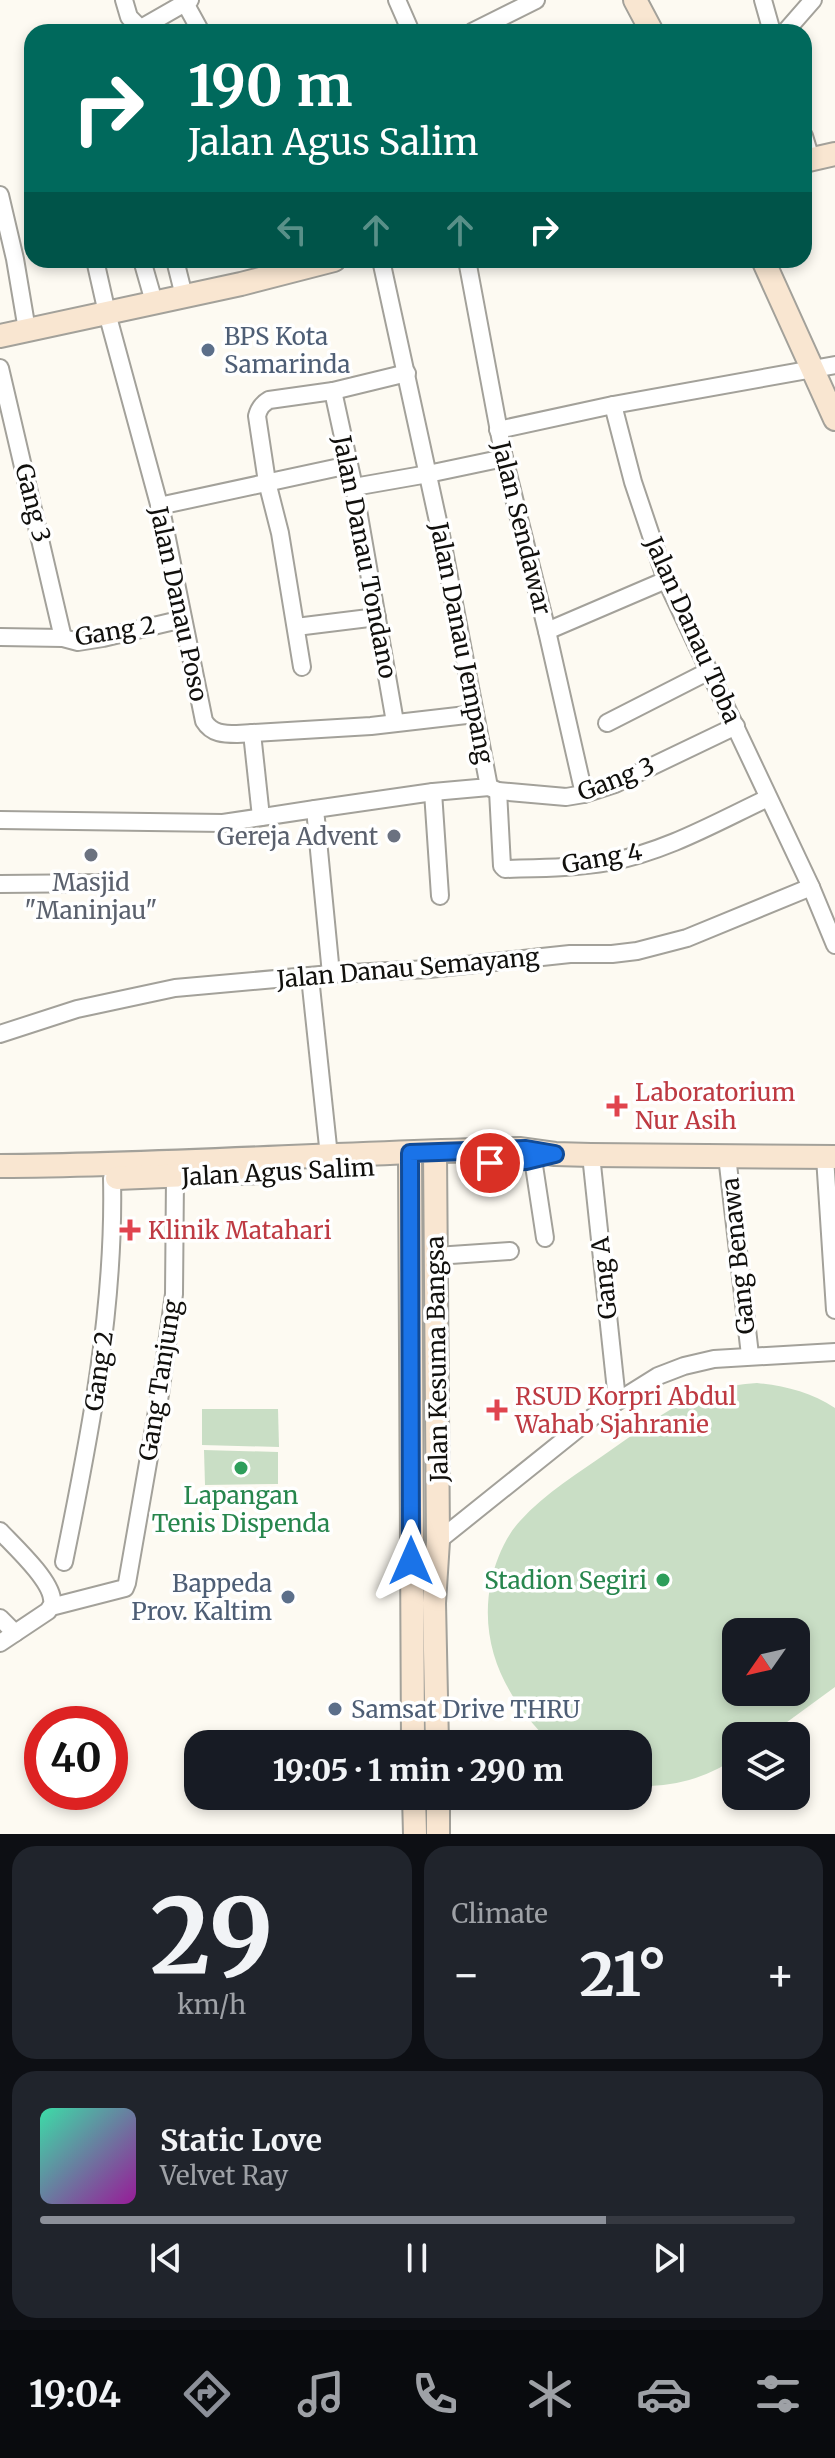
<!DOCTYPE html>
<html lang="en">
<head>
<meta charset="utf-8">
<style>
	:root { --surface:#171b24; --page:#20242c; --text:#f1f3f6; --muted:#9ea1a6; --line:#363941; --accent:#8c9099 }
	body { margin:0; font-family:Merriweather,serif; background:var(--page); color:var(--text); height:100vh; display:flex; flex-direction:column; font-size:30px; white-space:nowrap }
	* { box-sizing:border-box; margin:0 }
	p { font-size:26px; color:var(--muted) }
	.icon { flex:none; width:44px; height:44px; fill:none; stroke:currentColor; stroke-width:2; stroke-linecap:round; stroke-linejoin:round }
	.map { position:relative; height:1834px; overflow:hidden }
	.drawer { display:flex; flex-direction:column; gap:12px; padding:12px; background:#0d0f14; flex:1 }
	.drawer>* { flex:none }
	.top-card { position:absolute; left:24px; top:24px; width:788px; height:244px; border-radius:24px; box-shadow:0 4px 12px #0003; background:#00695c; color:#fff; overflow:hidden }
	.needle { width:52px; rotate:236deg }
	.fabs { position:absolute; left:722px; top:1618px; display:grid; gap:16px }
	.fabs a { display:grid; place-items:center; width:88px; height:88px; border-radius:16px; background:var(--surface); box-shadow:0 4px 12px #0003; font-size:40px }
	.speed { position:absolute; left:24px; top:1706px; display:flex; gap:16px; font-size:40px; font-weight:700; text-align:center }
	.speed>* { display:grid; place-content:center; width:104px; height:104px; border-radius:50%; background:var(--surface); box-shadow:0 4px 12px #0003; line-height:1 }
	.speed .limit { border:12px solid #d22; background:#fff; color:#111 }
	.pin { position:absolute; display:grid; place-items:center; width:68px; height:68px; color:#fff; margin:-34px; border:4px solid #fff; border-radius:50%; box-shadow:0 2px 8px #0007 }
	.me { position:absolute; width:88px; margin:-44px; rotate:0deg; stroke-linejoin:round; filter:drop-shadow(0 0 6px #0008) }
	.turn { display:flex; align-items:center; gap:28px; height:168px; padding:0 32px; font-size:36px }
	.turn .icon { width:104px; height:104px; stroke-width:2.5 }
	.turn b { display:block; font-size:56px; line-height:68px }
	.lanes { display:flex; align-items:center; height:76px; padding:0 32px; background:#0003; justify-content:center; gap:40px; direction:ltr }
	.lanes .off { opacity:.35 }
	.big { font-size:60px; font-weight:800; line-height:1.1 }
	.drawer .tile { flex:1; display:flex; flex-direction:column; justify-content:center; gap:12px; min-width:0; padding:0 28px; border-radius:24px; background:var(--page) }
	.drawer .dial { align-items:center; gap:0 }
	.dial b { font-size:104px; line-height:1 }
	.song { display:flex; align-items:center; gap:24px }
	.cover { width:96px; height:96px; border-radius:12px; background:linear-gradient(135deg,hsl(160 70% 55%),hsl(300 70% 35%)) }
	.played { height:8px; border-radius:4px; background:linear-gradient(90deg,var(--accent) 75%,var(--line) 75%) }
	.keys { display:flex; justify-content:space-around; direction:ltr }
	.heat { display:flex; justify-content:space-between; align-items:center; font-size:44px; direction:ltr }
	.drawer .tiles { flex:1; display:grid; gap:12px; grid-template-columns:1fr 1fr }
	.tile:last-child { grid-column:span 2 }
	.trip { position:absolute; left:184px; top:1730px; width:468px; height:80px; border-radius:24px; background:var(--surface); box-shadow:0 4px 12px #0003; font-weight:800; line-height:80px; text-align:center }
	.tabs { display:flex; height:128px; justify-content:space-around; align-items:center; background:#090b0e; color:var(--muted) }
	.tabs .icon { width:56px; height:56px }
	.tabs .current { color:var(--accent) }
	.tabs b { font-size:36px; color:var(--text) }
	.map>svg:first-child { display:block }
	.green { fill:#c9dec5; fill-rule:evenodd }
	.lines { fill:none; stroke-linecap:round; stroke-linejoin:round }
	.street-casing { stroke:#a3a19a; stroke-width:20 }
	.secondary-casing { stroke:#a3a19a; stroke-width:26 }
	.street { stroke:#fff; stroke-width:16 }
	.secondary { stroke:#f9e6d1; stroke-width:22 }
	.route-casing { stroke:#114b97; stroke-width:20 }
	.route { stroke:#1a73e8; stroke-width:14 }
	.service-dot { fill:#5c6f8a; stroke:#fff; stroke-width:3 }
	.worship-dot { fill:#6b7280; stroke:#fff; stroke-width:3 }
	.health-dot { fill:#e0444e; stroke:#fff; stroke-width:3 }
	.leisure-dot { fill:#2e9e5b; stroke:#fff; stroke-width:3 }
	.labels { text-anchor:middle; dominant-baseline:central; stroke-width:7; stroke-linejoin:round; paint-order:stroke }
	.service-label { font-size:24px; fill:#4e5e75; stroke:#fff; text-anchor:start }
	.street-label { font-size:24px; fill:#11100d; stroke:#fff }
	.worship-label { font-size:24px; fill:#5b616d; stroke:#fff; text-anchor:end }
	.health-label { font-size:24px; fill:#be3a42; stroke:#fff; text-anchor:start }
	.leisure-label { font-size:24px; fill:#27864d; stroke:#fff }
</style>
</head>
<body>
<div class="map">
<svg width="835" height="1834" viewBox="0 0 835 1834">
	<rect width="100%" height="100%" fill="#fdfaf2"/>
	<g class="green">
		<path d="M757,1383C785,1386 811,1392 835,1408V1687L768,1736H736V1758C706,1778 674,1787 638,1786V1744H552C506,1699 478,1646 491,1581C496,1560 505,1537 520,1521C545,1493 580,1472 611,1450C662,1415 692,1387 757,1383ZM736,1632H796V1692H736Z"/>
		<path d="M202,1409H278L279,1447L202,1445Z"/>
		<path d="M204,1450L278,1452V1484L205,1485Z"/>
	</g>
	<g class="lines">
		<g class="street-casing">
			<g id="street">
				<path d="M124,0L129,17L139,27H143L190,0"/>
				<path d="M397,0L411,32"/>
				<path d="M763,0L772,32"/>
				<path d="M185,3L201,32"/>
				<path d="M472,32L536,0"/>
				<path d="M785,32L813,0"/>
				<path d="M804,136L811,159"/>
				<path d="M0,195L15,259L27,330"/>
				<path d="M95,260L107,313L163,519L204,721C212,734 224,734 237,734L371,726L475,714"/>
				<path d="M142,260L154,302"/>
				<path d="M175,260L184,296"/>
				<path d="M467,260L504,458L547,631L584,794"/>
				<path d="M835,365L613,405L633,482L666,580L811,887L835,945"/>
				<path d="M0,368L63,638"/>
				<path d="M333,391L354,487L395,722"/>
				<path d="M498,430L613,405"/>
				<path d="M354,487L428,474L504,458"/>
				<path d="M159,506L349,465"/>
				<path d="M296,627L377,617"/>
				<path d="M547,631L666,580"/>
				<path d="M0,637L63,638L78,642L103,638L183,619"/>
				<path d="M302,667L280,533L267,482L257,416C259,408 262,404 269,400L333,391L407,373"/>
				<path d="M607,723L709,671"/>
				<path d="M252,733L261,817"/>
				<path d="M491,788L498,791L566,797L584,794L615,784L736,726"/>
				<path d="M498,791L502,866L505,869C539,868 574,868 609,862C665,852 717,822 768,798"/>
				<path d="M433,792L440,896"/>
				<path d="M0,820L223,823L315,809"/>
				<path d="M0,884L108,883"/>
				<path d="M331,974L315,809L433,792L489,787L441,535L381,260"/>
				<path d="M310,977L329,1156"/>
				<path d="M0,1034L77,1009L175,988L331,974L429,969L570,954H612L637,951L687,938L811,887"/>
				<path d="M591,1155L617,1400"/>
				<path d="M727,1156L750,1355"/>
				<path d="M825,1157L835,1310"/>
				<path d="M533,1159L545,1238"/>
				<path d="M436,1256L510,1251"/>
				<path d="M0,1531C14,1546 50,1579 52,1599C53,1605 51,1606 48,1611L0,1643"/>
				<path d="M438,1541L594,1416L658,1376L684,1366L714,1359L835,1352"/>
				<path d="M64,1562C90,1435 115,1308 112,1178"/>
				<path d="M51,1607L125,1588L127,1583L160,1394L174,1294L175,1177"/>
				<path d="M0,1618L15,1633"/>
			</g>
		</g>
		<g class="secondary-casing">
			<g id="secondary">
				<path d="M635,0L652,32"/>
				<path d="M804,161L835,154"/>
				<path d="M763,260L835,419"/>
				<path d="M0,336L241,284L334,260"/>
				<path d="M435,1152L438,1541L434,1603L437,1744"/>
				<path d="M410,1153L413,1744"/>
				<path d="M0,1166C173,1165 346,1152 519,1149L555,1154L591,1155L835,1157"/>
				<path d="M117,1178L259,1172"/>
				<path d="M414,1796L415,1834"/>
				<path d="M438,1796V1834"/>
			</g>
		</g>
		<use href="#street" class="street"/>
		<use href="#secondary" class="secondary"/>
	</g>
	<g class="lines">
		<g class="route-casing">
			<path id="route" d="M411,1561L410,1153L526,1149L555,1154L526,1161L490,1163"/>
		</g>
		<use href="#route" class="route"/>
	</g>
	<g class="service-dot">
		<circle cx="208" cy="350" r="8"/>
		<circle cx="288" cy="1597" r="8"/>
		<circle cx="335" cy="1709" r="8"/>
	</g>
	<g class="worship-dot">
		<circle cx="394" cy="836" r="8"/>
		<circle cx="91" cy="855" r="8"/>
	</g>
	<g class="health-dot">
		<path d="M613 1094h8v8h8v8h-8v8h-8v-8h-8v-8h8z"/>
		<path d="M126 1218h8v8h8v8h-8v8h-8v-8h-8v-8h8z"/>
		<path d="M493 1398h8v8h8v8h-8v8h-8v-8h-8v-8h8z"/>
	</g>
	<g class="leisure-dot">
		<circle cx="241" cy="1468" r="8"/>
		<circle cx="663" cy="1580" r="8"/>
	</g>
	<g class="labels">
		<g class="service-label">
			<text x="224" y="336">BPS Kota<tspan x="224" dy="28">Samarinda</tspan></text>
			<text x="272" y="1583" text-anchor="end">Bappeda<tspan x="272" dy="28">Prov. Kaltim</tspan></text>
			<text x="351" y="1709">Samsat Drive THRU</text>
		</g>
		<g class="street-label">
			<text transform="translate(33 503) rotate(76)">Gang 3</text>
			<text transform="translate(522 528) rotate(76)">Jalan Sendawar</text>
			<text transform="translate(365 557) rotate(79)">Jalan Danau Tondano</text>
			<text transform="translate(179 604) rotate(78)">Jalan Danau Poso</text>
			<text transform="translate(693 630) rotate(66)">Jalan Danau Toba</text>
			<text transform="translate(115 631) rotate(-9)">Gang 2</text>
			<text transform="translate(462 643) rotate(79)">Jalan Danau Jempang</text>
			<text transform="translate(616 779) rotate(-21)">Gang 3</text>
			<text transform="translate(602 858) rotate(-10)">Gang 4</text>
			<text transform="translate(408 968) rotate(-5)">Jalan Danau Semayang</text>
			<text transform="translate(278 1172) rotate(-3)">Jalan Agus Salim</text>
			<text transform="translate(738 1256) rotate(-96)">Gang Benawa</text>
			<text transform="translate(604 1278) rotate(-96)">Gang A</text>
			<text transform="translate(437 1359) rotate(-91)">Jalan Kesuma Bangsa</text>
			<text transform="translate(99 1371) rotate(-82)">Gang 2</text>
			<text transform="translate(160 1380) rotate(-81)">Gang Tanjung</text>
		</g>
		<g class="worship-label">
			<text x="378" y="836">Gereja Advent</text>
			<text x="91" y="882" text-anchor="middle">Masjid<tspan x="91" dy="28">"Maninjau"</tspan></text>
		</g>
		<g class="health-label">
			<text x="635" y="1092">Laboratorium<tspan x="635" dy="28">Nur Asih</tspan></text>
			<text x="148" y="1230">Klinik Matahari</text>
			<text x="515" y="1396">RSUD Korpri Abdul<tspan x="515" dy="28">Wahab Sjahranie</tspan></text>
		</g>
		<g class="leisure-label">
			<text x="241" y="1495">Lapangan<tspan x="241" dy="28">Tenis Dispenda</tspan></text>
			<text x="647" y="1580" text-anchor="end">Stadion Segiri</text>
		</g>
	</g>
</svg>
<div class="fabs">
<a><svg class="needle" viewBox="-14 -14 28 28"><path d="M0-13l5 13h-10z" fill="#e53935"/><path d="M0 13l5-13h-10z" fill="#9ea1a6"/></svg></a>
<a><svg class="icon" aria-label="layers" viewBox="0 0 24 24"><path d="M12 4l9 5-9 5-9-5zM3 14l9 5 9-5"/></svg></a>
</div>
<div class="speed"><div class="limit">40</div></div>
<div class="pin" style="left:490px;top:1163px;background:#d93025"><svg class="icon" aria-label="arrive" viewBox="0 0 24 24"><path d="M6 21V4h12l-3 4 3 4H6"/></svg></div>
<svg class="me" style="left:411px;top:1561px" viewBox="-20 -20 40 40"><path d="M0-17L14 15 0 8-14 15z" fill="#1a73e8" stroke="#fff" stroke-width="4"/></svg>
<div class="trip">19:05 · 1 min · 290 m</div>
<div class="top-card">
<div class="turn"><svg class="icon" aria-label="right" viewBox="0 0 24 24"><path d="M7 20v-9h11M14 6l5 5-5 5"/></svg><div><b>190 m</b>Jalan Agus Salim</div></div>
<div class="lanes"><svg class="icon off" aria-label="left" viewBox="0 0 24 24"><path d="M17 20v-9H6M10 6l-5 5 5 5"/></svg><svg class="icon off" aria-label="ahead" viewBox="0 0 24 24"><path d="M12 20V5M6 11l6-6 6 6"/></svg><svg class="icon off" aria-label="ahead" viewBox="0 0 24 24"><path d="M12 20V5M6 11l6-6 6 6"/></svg><svg class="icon" aria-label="right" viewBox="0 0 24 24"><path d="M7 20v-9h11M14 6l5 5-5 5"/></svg></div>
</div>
</div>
<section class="drawer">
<div class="tiles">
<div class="tile dial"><b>29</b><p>km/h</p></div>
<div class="tile"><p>Climate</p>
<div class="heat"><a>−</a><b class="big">21°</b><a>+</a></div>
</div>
<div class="tile">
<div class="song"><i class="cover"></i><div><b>Static Love</b><p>Velvet Ray</p></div></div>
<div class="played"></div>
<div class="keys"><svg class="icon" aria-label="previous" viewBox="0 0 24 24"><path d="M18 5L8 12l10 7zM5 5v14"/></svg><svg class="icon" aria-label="pause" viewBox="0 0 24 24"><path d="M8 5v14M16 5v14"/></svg><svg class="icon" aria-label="next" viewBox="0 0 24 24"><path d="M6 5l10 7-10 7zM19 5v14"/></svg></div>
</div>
</div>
</section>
<nav class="tabs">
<b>19:04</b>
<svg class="icon current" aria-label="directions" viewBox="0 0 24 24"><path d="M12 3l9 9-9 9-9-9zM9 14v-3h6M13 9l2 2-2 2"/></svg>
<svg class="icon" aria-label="music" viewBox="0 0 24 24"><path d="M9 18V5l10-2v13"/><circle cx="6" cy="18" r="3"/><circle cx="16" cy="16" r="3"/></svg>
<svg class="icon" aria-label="phone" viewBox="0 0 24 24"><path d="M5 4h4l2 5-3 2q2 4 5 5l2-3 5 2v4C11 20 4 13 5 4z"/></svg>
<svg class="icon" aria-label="climate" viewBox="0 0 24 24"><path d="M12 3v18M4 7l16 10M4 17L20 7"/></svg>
<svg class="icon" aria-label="car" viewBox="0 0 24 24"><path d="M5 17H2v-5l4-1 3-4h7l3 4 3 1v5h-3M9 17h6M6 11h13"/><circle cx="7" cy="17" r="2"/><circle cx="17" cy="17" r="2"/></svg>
<svg class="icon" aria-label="filters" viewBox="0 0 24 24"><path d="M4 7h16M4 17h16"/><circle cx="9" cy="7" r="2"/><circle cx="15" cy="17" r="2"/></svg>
</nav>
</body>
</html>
